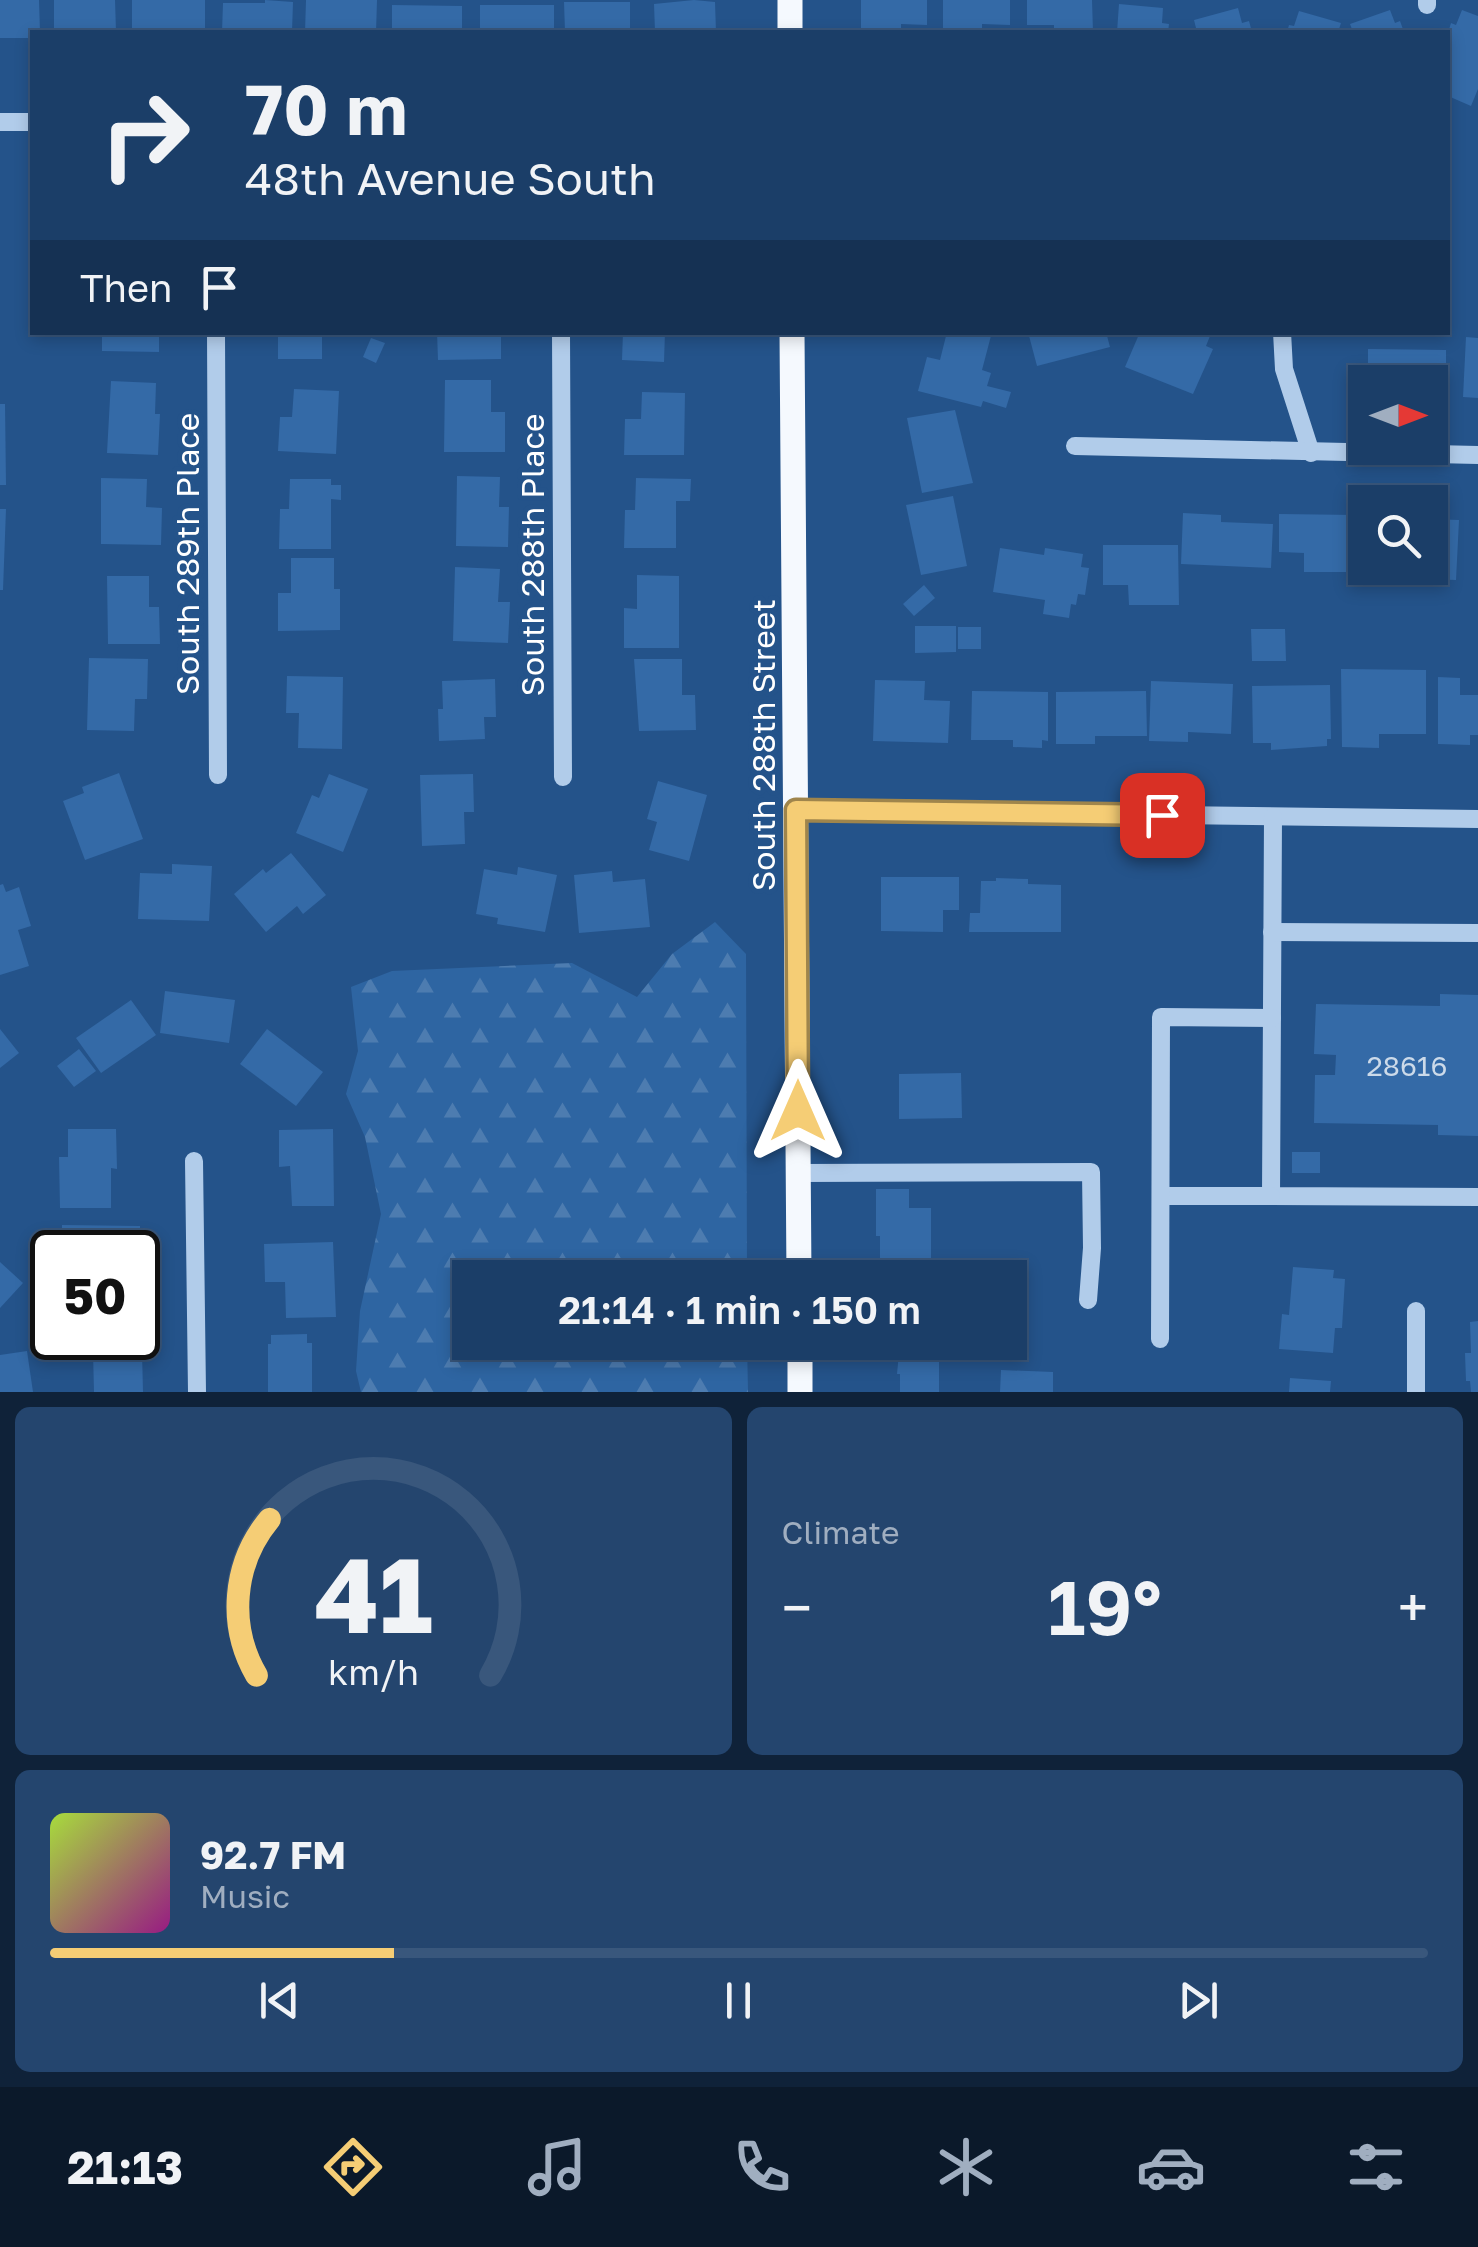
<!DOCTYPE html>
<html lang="en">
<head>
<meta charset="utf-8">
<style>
	:root { --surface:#1b3e68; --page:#24456e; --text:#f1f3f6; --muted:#a0aec0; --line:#39577c; --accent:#f5cd75 }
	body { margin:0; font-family:"Golos Text",sans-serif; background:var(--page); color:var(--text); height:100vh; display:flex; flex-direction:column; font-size:38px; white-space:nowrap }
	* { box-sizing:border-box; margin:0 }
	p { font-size:32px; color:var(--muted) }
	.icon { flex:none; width:55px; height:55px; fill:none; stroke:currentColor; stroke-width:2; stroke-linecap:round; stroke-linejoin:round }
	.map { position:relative; height:1392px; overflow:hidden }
	.side { display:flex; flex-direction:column; gap:15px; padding:15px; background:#0f2239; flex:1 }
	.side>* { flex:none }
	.banner { position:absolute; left:30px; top:30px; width:1420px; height:305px; border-radius:0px; box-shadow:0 5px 15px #0003,0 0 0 2px var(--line); background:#1b3e68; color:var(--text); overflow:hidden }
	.needle { width:65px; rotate:90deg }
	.fabs { position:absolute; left:1348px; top:365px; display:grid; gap:20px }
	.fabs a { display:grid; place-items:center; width:100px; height:100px; border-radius:0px; background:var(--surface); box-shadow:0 5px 15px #0003,0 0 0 2px var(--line); font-size:50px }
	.speed { position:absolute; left:30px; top:1230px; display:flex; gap:20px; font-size:50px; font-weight:700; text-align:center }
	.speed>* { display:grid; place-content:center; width:130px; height:130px; border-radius:50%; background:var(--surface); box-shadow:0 5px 15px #0003,0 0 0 2px var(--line); line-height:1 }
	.speed .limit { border:5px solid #111; border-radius:15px; background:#fff; color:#111 }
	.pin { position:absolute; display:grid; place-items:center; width:85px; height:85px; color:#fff; margin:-42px; border-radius:20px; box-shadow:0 5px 15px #0006 }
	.me { position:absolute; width:110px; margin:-55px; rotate:0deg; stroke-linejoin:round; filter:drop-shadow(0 0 8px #0008) }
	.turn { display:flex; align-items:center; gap:35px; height:210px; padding:0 50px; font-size:45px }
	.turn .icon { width:130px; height:130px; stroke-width:2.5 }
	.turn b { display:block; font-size:70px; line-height:85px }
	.then { display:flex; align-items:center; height:95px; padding:0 50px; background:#0003; gap:20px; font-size:38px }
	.big { font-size:75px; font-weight:600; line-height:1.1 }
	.side .card { flex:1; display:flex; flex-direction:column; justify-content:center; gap:15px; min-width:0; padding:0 35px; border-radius:15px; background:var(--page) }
	.side .dial { align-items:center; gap:0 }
	.dial svg { height:260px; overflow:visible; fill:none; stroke:var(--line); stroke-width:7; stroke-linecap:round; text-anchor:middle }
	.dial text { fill:var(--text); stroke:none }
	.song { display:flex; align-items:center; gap:30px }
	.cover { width:120px; height:120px; border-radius:15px; background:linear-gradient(135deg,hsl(80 70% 55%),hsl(310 70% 35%)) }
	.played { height:10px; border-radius:5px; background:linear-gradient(90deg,var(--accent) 25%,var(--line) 25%) }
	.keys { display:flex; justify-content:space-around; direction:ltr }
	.heat { display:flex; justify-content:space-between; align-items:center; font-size:55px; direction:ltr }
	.side .tiles { flex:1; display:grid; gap:15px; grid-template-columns:1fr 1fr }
	.card:last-child { grid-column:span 2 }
	.trip { position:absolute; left:452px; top:1260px; width:575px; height:100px; border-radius:0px; background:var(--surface); box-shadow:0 5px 15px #0003,0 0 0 2px var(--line); font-weight:600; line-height:100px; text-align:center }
	.menu { display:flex; height:160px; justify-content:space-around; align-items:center; background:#0b192a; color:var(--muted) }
	.menu .icon { width:70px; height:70px }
	.menu .selected { color:var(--accent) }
	.menu b { font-size:45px; color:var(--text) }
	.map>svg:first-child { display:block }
	.forest { fill:url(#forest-firs) }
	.building { fill:#346aa7 }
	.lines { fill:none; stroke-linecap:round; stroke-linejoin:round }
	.minor { stroke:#b1ccea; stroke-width:18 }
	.major { stroke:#f5f9fe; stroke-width:25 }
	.route-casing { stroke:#9f854c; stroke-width:25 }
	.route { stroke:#f5cd75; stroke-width:18 }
	.labels { text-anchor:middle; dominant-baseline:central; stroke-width:10; stroke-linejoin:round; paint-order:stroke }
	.number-label { font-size:28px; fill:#ccdae9 }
	.street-label { font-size:32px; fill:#fff; stroke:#24538a }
</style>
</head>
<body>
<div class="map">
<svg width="1478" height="1392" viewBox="0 0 1478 1392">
	<defs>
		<pattern id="forest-firs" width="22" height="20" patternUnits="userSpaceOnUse" patternTransform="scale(2.5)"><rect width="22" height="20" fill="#2e65a2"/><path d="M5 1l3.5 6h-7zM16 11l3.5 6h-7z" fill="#4d7cb0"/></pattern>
	</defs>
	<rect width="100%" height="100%" fill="#24538a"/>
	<path class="forest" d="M715,922L746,954L747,1277L470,1278V1342L747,1343L748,1392H361L356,1371L360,1311L381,1214L365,1137L346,1094L358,1051L351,987L392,971L572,963L637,997L672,954Z"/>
	<g class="building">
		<path d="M0,0H39L40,32H32V38H0Z"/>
		<path d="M54,0H115L116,32H54Z"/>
		<rect x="132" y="0" width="73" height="32"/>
		<path d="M265,0L293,2L292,32H222L223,3H265Z"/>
		<path d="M306,0H377L376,32H305Z"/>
		<path d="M694,0L715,2L716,32H655L654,4Z"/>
		<path d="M861,0H927V25L901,24V32H861Z"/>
		<path d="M943,0H1010V25L982,24V32H943Z"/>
		<path d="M1027,0H1092L1093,32H1054V25H1027Z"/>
		<path d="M564,2H630V32H565Z"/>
		<path d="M1119,4L1163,8L1162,23L1169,24L1168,32H1117Z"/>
		<path d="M392,5L462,6V32H392Z"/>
		<rect x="480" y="5" width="74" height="27"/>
		<path d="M1238,8L1242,23L1249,21L1252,32H1197L1194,20Z"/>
		<path d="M1390,10L1395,23L1400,21L1404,32H1353L1350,24Z"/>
		<path d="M1462,10L1478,16V89L1471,106L1448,96V33L1451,23L1456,25Z"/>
		<path d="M1299,11L1341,23L1338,32H1287L1289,25L1294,26Z"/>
		<path d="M102,332H159V352L102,351Z"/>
		<rect x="278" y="332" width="44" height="27"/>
		<path d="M437,332H501V359L438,360Z"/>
		<path d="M623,332H665L664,362L622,360Z"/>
		<path d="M947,332H992L982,370L991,373L987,386L1011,392L1006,408L983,401L981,407L918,391L927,357L940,360Z"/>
		<path d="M1028,332H1106L1110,347L1037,366Z"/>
		<path d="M1140,332H1200L1210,336L1206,346L1213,349L1193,394L1125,367Z"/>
		<path d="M1466,337L1478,338V398L1463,397Z"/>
		<path d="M371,338L385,343L376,363L363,357Z"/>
		<path d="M1368,349L1446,350V399H1430V382H1368Z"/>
		<path d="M445,380H491V412H505V452H444Z"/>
		<path d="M111,381L156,383L155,414H160L158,455L107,453Z"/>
		<path d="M294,389L339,391L336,454L278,451L280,417H292Z"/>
		<path d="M642,392L685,393L684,455H624L625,419H641Z"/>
		<path d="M0,404H5L6,485H0Z"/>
		<path d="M955,410L973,483L922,493L907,418Z"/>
		<path d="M457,476L500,477L499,507H509L508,547L456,546Z"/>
		<path d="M101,478L147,479L146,507L162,508L161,545L101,544Z"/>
		<path d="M636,478L691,479L690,501H676V548H624L625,510H635Z"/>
		<path d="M290,479H331V485H341V500L331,499V549H279L280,509H289Z"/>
		<path d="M953,496L967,566L921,575L906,505Z"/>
		<path d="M0,509H6L3,590H0Z"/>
		<path d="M1183,513L1221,515V522L1273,524L1271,568L1181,564Z"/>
		<path d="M1279,514L1356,515V572H1304V553L1279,552Z"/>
		<path d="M1430,519L1459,520L1456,580L1377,577V568H1430Z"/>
		<path d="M1103,545H1178L1179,605H1129L1128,585H1103Z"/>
		<path d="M1000,548L1044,555L1045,548L1083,554L1081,567L1089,568L1085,595L1078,594L1076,605L1071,604L1069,618L1043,614L1045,600L993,592Z"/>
		<path d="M291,558H334V589H340V630L278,631V593H291Z"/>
		<path d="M455,567L500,569L498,602H510L508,643L453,641Z"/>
		<path d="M637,575L679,576V648H624V608L637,609Z"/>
		<path d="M107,576H149V607H159L160,644H108Z"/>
		<path d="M924,585L935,598L914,616L903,604Z"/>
		<path d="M915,626H956V652L915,653Z"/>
		<rect x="958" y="627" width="23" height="22"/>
		<path d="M1251,629H1285L1286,661H1252Z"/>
		<path d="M89,658L148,659L147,699H135L134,731L87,730Z"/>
		<path d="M634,659H682V695H695L696,730L639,731Z"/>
		<path d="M1341,669L1426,670V734H1379V748L1342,747Z"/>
		<path d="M287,676L343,677L342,749L298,748L299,713H286Z"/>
		<path d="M1438,677L1460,678V695H1478V735H1470V745L1438,744Z"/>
		<path d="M495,679L496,717H484L485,739L439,741L438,709H443L442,681Z"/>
		<path d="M875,680L925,681L924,700L950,701L948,743L873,741Z"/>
		<path d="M1151,681L1233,684L1231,734L1188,732V742L1149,741Z"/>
		<path d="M1330,685L1331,739H1327V746L1271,750V743H1253L1252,686Z"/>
		<path d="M972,691L1048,692V741L1042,740V748L1013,747V740H971Z"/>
		<path d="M1146,691L1147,736H1095V744H1056V692Z"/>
		<path d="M119,773L143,839L85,860L63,801L84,793L82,787Z"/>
		<path d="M329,774L368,789L343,852L296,833L312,795L319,798Z"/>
		<path d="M473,774L474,812H464L465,844L422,846L420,775Z"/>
		<path d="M658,781L707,795L689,861L649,850L657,822L647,819Z"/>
		<path d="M291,853L326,895L303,914L297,906L266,932L234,894L263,869L266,873Z"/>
		<path d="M172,864L212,866L209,921L138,919L140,873L172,874Z"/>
		<path d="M518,867L557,875L545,932L497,924L498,918L476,914L484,869L517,875Z"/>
		<path d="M612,871L613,882L645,879L650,927L579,933L574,875Z"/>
		<path d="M881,877H959V910H943V932L881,931Z"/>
		<path d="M996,878L1028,879V884L1061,885V932H969L970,913H980L981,881H996Z"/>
		<path d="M3,884L6,892L19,887L31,926L18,930L29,966L0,975V885Z"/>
		<path d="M165,991L235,1000L229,1043L160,1033Z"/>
		<path d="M1440,994L1478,995V1136L1438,1135V1125L1314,1123L1315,1075H1335L1336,1055L1314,1054L1316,1004L1440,1006Z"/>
		<path d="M131,1000L156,1035L101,1073L76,1038Z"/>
		<path d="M0,1029L19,1053L0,1068Z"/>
		<path d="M267,1029L323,1072L296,1106L240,1064Z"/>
		<path d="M79,1049L96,1071L74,1087L57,1066Z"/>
		<path d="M961,1073L962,1118L899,1119V1074Z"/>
		<path d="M68,1129H116L117,1169L111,1168V1208H60L59,1157H68Z"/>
		<path d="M333,1129L334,1206H292L290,1166L279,1167V1130Z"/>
		<rect x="1292" y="1152" width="28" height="21"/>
		<path d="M876,1189H909V1208H931V1268L880,1267V1236H876Z"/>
		<path d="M62,1225L140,1226V1252H62Z"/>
		<path d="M333,1242L336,1317L286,1318L285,1282H265L264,1244Z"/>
		<path d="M0,1262L23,1283L0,1308Z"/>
		<path d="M1293,1267L1334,1270L1333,1278L1345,1279L1342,1328H1335L1333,1353L1279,1349L1282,1314L1289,1315Z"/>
		<path d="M1478,1321V1392H1471L1470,1381H1466L1465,1353H1471L1470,1322Z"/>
		<path d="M307,1334V1343H312V1392H268V1344H271V1335Z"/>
		<path d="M900,1342H939V1392H900V1374H897Z"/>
		<path d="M27,1351L33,1392H0V1355Z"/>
		<path d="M93,1352H142L143,1392H94Z"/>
		<path d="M1001,1370L1053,1372V1392H1000Z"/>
		<path d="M1290,1378L1331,1381L1330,1392H1289Z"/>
	</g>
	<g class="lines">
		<g class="minor">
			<path d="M1427,5V0"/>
			<path d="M0,122H32"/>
			<path d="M216,332L218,775"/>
			<path d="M561,332L563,777"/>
			<path d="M1282,332L1284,369L1311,453"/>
			<path d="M1075,446L1478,455"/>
			<path d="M796,810L1478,819"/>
			<path d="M1273,817L1271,1196L1478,1197"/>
			<path d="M1272,932L1478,933"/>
			<path d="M194,1161L197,1392"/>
			<path d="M799,1173L1091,1172L1092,1248L1088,1300"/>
			<path d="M1161,1196H1271"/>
			<path d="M1416,1311V1392"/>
			<path d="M1160,1339L1161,1017L1272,1018"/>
		</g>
		<g class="major">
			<path d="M790,0V32"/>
			<path d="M792,332L799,1278"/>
			<path d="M800,1342V1392"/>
		</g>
	</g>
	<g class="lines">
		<g class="route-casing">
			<path id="route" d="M798,1111L796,810L1162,815"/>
		</g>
		<use href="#route" class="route"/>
	</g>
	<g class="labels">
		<g class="number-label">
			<text x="1407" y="1065">28616</text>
		</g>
		<g class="street-label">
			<text transform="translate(187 554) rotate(-90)">South 289th Place</text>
			<text transform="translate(532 555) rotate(-90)">South 288th Place</text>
			<text transform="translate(763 745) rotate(-90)">South 288th Street</text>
		</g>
	</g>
</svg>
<div class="fabs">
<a><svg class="needle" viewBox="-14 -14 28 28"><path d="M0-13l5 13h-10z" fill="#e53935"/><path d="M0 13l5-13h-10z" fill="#a0aec0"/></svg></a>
<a><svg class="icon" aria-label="search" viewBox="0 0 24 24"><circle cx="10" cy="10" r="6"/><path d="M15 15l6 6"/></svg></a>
</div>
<div class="speed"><div class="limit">50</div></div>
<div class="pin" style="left:1162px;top:815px;background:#d93025"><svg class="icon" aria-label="arrive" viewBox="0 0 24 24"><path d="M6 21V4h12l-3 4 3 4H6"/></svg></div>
<svg class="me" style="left:798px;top:1111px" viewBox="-20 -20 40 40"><path d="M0-17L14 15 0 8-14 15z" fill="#f5cd75" stroke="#fff" stroke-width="4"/></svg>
<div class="trip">21:14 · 1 min · 150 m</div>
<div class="banner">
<div class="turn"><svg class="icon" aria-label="right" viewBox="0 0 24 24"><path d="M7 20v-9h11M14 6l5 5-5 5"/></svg><div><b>70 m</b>48th Avenue South</div></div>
<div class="then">Then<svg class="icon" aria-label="arrive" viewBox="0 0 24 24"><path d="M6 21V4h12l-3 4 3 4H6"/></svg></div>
</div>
</div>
<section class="side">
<div class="tiles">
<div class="card dial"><svg viewBox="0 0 100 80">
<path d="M14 69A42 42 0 1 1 86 69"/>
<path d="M14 69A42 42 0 0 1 18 21" stroke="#f5cd75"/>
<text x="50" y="56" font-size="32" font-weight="700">41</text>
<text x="50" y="72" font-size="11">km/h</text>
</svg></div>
<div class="card"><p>Climate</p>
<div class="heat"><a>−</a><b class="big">19°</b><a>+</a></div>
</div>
<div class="card">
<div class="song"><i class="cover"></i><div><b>92.7 FM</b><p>Music</p></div></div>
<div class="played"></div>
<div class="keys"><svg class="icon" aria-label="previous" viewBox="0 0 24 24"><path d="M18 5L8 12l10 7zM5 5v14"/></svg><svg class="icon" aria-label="pause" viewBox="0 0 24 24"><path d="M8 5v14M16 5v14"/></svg><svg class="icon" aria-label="next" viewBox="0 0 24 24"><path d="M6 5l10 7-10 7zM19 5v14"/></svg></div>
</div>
</div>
</section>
<nav class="menu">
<b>21:13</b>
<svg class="icon selected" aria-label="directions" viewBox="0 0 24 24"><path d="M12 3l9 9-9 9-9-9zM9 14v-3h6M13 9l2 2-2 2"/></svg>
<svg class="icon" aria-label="music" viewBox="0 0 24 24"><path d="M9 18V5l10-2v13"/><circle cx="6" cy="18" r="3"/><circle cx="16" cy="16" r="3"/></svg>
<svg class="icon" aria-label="phone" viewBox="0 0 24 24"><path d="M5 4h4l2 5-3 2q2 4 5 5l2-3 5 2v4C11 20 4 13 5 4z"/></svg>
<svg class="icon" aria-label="climate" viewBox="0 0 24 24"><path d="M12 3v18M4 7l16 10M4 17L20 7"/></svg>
<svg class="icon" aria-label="car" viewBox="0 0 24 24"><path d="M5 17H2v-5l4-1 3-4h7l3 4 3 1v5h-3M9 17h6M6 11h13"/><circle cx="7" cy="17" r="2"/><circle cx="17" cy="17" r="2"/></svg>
<svg class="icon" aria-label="filters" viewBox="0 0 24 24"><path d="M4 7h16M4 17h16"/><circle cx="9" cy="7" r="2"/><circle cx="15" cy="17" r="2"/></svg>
</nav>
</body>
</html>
